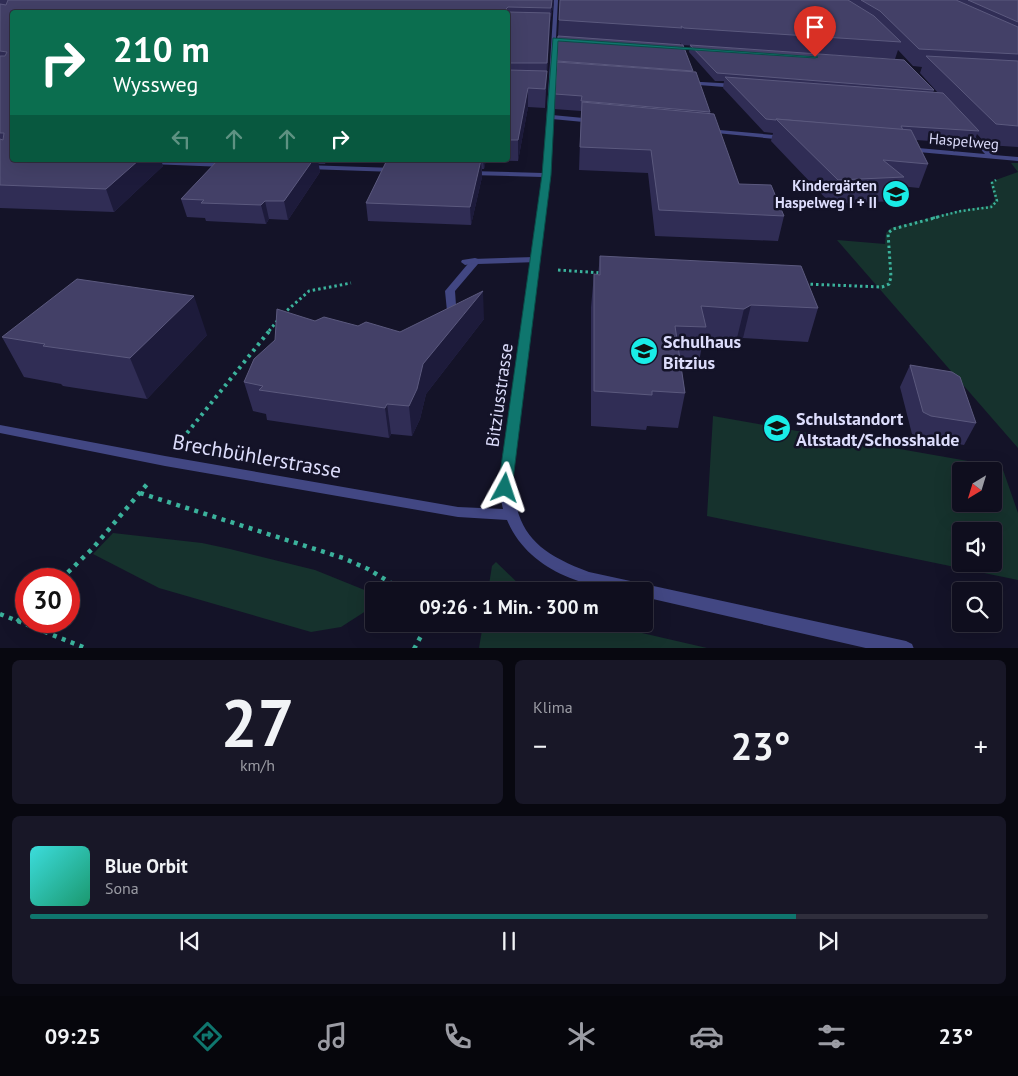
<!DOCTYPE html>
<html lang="de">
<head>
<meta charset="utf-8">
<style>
	:root { --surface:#0f0e1e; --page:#181727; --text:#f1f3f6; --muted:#9b9ca4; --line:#2f2e3c; --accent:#0f766e }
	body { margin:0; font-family:"PT Sans",sans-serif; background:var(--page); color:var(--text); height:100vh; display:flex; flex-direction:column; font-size:19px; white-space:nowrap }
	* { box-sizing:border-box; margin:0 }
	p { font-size:16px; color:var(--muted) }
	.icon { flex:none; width:28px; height:28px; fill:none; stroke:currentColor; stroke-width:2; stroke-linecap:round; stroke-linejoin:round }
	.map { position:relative; height:648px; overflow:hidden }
	.side { display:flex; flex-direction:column; gap:12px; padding:12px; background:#080810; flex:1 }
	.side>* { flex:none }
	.top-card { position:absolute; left:10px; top:10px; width:500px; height:152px; border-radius:5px; box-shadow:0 5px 20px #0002,0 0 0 1px var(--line); background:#0b6e4f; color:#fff; overflow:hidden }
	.needle { width:32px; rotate:218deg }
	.fabs { position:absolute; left:952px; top:462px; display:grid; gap:10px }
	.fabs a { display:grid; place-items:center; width:50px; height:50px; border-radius:5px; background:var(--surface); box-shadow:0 5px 20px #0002,0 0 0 1px var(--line); font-size:25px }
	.speed { position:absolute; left:15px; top:568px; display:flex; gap:10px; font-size:25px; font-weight:700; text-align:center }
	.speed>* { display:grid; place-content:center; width:65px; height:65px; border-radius:50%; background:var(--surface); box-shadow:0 5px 20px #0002,0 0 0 1px var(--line); line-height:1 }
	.speed .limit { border:8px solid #d22; background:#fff; color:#111 }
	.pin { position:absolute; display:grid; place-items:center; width:42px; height:42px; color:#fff; margin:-51px -21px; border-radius:50% 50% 50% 0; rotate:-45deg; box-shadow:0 0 5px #0007 }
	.pin .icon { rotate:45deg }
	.me { position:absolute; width:55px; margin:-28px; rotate:5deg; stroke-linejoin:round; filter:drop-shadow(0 0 4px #0008) }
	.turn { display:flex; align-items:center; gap:18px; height:105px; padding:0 20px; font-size:22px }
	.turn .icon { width:65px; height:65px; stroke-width:2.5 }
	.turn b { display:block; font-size:35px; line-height:42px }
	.lanes { display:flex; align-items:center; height:48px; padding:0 20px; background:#0003; justify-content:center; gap:25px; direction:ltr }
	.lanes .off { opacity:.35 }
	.big { font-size:38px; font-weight:700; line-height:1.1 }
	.side .widget { flex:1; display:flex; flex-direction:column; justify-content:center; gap:8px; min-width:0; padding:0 18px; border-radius:8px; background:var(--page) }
	.side .dial { align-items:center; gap:0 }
	.dial b { font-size:65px; line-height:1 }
	.song { display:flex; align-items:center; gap:15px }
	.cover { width:60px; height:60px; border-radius:8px; background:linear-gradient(135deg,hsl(180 70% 55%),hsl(160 70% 35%)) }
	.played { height:5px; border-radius:2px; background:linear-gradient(90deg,var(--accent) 80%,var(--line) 80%) }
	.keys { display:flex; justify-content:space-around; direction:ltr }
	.heat { display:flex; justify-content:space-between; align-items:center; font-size:28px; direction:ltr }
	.side .tiles { flex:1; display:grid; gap:12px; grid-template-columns:1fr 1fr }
	.widget:last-child { grid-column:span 2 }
	.trip { position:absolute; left:365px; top:582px; width:288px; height:50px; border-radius:5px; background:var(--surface); box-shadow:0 5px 20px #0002,0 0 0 1px var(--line); font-weight:700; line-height:50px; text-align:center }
	.dock { display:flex; height:80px; justify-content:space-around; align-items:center; background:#06060c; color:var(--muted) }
	.dock .icon { width:35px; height:35px }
	.dock .on { color:var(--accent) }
	.dock b { font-size:22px; color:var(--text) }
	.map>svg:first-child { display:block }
	.green { fill:#16322d; fill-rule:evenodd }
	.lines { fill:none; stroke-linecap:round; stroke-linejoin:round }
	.path-far3 { stroke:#3bb29c; stroke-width:2.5; stroke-dasharray:2 2.5; stroke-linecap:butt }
	.path-far2 { stroke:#3bb29c; stroke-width:3; stroke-dasharray:2.5 3; stroke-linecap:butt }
	.path-far1 { stroke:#3bb29c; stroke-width:4; stroke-dasharray:3 4.5; stroke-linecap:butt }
	.path { stroke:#3bb29c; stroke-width:4.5; stroke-dasharray:4 5.5; stroke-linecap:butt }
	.service { fill:#424783; fill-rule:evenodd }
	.pedestrian { fill:#424783; fill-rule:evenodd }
	.minor { fill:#424783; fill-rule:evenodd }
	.wall { fill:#302d55 }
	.shaded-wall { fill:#1d1b3b }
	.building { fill:#434067; stroke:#5b597e }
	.route { fill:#0f766e; stroke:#0a4d48 }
	.labels { text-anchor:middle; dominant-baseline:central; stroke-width:5; stroke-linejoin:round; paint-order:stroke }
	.far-street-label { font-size:15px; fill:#ddddfc; stroke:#141328 }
	.far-poi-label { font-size:15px; font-weight:bold; fill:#ddddfc; stroke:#141328; text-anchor:end }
	.poi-label { font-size:18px; font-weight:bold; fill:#ddddfc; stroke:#141328; text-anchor:start }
	.street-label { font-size:18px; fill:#ddddfc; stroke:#141328 }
	.near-street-label { font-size:21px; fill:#ddddfc; stroke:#141328 }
</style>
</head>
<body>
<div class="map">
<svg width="1018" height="649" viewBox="0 0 1018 649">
	<rect width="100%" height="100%" fill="#141328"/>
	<g class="green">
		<path d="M1011,163H1018V448L837,240L885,244L886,233L891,228L960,210L989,206L995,200L990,182L1018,172Z"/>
		<path d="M713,416L1002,467L1018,513V580L707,516ZM994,471V504H961V471ZM994,531V564H961V531Z"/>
		<path d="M113,533L202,543L230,549L315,570L367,591L369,609L341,627L311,632L159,588L93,554Z"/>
		<path d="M496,562L526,591H488L492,566Z"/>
		<path d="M483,624H603L707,648H479Z"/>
	</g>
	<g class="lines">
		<path class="path-far3" d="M933,218L961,211L991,207L997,201L992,183L996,180"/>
		<g class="path-far2">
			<path d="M558,270L602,273"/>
			<path d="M805,284L882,287L889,284L891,277L888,233L893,229L938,217"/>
			<path d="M283,314L309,291L351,283"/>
			<path d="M269,331L278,320"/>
		</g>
		<path class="path-far1" d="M187,433L270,330"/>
		<g class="path">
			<path d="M140,493L343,558L368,569L404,591"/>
			<path d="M61,579L93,548L148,483"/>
			<path d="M0,614L88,649"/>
			<path d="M17,622L26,613"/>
			<path d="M414,649L421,636L422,624"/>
		</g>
		<path class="service" d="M535,257L539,260L538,262L478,264L455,291L457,319L456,321H448L445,291L472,259Z"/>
		<path class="pedestrian" d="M475,258L478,259L479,261L478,263L465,265L461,262L462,260Z"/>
		<g class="minor">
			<path d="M554,0H558L552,115L594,119L597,121L594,123L552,119L550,175L512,475C515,533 536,552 589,572L906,641L912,644L914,649H870L644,597V591C591,591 529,573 507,520L458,517L165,466L0,433V425L165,456L458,507L503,509L500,496V475L542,177L470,175L466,173L470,171L543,173Z"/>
			<path d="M684,81L737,84L740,86L737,88L686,84L684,83Z"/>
			<path d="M966,128L994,155L1018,157V161L907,151L904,149L907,147L985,154L964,131V129Z"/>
			<path d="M708,129L785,136L788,138L785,140L706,132L705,131Z"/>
			<path d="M153,160L225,163L229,165L225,167L150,164L146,162Z"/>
			<path d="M304,165L395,168L399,170L395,172L307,169H304Z"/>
		</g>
	</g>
	<g class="wall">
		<path d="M0,0H554L550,23L545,108L528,107L518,161L486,160L484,169H482V177L471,225L368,221L366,203L387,160H508V12H12V160H161L163,166L114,212L0,208Z"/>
		<path d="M560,0H1018V147L987,145L977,134L973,144L916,140L928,164L919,188L900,186L895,201L831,204L771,141L773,133L764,132L723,88L724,81H715L689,52L690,45L934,90L933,93H938L920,73L922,67L913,66L898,50L895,59L682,45L680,43V44L710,112L739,184L784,216L778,241L655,236L648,173L579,170L581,111L554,109Z"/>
		<path d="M218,160H327L325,164H318L320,172L288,220L269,219L266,224L206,221L205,218L187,217L181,199Z"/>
		<path d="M600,256L818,308L808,342L743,338L736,342L703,340L699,362L680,361L685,393L678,428L647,426L646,430L591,426V307L594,274L598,275Z"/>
		<path d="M484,319L426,394L420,419L412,436L391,434L389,438L267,420L266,414L253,411L244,382L275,340L315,321L400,332Z"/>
		<path d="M207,335L147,399L63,386L61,384L24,377L2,337Z"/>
		<path d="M910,365L976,423L964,445L921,438L912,434L900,387Z"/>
	</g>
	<g class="shaded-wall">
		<path d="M552,0H554L550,23L551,8Z"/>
		<path d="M550,13V29L546,81L547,63Z"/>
		<path d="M528,88V107L518,161V140Z"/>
		<path d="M139,160H161L163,166L114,212L106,189Z"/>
		<path d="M313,160H318L320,172L288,220L284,201Z"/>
		<path d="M481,160L482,177L471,225L470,207Z"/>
		<path d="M483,160H486L484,169Z"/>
		<path d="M265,201L269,219L266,224L261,205Z"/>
		<path d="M483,291L484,319L426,394L420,419L412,436L409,406L423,364Z"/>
		<path d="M194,296L207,335L147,399L130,358Z"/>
		<path d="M751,305L743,338L736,342L744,309Z"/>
		<path d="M387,404L391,434L389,438L385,408Z"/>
	</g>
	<g class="building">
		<path d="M8,0H552L551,8L508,7L506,9L508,12L550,13L547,63H508V12H12V160H139L106,189L0,185V139L3,140L4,133H0V56H5L7,52L0,51V4L6,5Z"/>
		<path d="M560,0H848L874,16L901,42L684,28L681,26L682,28L559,20Z"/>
		<path d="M861,0H956L1018,27V54L919,49L880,11Z"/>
		<path d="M968,0H1018V22Z"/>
		<path d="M558,36L683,45L693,71L557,61Z"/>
		<path d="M690,45L904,60L934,90L717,73Z"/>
		<path d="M926,56L1018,61V126L996,124Z"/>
		<path d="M557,62L696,72L710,112L581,101L582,96L555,94Z"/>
		<path d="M508,68V70L547,71L545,89L528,88L518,140H508Z"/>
		<path d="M725,77L943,93L979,131L901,126L903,130L776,119V120L766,119Z"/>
		<path d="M582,102L714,114L739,184L771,185L784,216L659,210L651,150L580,147Z"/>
		<path d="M776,119L911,130L928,164L883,160L904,177L838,180Z"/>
		<path d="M218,160H313L284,201H265L261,205L201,203L204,200L181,199Z"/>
		<path d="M387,160H481L470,207L366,203Z"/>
		<path d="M600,256L801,266L818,308L751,305L744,309L701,306L706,327L675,326L685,393L652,391V395L594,391V274L600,275Z"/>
		<path d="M77,279L194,296L130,358L43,346L45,344L2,337Z"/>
		<path d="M483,291L423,364L417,389L409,406L387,404L385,408L259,390L263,386L244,382L254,359L275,340L277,309L315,321L324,317L358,326L366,322L400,332Z"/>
		<path d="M910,365L952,372L960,377L976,423L931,416L923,412Z"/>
	</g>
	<path class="route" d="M553,38L818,57L815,58L558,41L551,175L512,488L510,492H500L498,488L542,175Z"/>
	<defs>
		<g id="school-disc" transform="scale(1.4375)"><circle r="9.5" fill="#19ece7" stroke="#141328"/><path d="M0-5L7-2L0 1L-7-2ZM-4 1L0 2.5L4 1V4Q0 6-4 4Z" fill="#111"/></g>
	</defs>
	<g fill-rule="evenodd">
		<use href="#school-disc" x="896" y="194"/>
		<use href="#school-disc" x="644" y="351"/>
		<use href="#school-disc" x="777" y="428"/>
	</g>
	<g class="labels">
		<g class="far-street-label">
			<text transform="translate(964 141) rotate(5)">Haspelweg</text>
		</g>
		<g class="far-poi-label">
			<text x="877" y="185">Kindergärten<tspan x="877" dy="17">Haspelweg I + II</tspan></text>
		</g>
		<g class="poi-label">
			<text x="663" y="341">Schulhaus<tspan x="663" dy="21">Bitzius</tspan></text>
			<text x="796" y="418">Schulstandort<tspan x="796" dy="21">Altstadt/Schosshalde</tspan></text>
		</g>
		<g class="street-label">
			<text transform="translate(499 395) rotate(-82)">Bitziusstrasse</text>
		</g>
		<g class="near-street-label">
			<text transform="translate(257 456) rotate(10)">Brechbühlerstrasse</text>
		</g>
	</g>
</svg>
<div class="fabs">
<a><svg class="needle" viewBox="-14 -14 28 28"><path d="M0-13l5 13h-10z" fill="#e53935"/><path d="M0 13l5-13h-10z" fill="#9b9ca4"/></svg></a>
<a><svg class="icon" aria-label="sound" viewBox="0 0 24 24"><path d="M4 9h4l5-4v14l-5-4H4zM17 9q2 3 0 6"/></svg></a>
<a><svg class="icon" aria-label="search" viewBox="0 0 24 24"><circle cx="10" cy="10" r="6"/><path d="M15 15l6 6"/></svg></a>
</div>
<div class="speed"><div class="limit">30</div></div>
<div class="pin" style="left:815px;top:57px;background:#d93025"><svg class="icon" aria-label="arrive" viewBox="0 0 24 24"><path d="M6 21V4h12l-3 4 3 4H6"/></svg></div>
<svg class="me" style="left:505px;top:488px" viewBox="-20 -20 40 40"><path d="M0-17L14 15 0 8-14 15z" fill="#0f766e" stroke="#fff" stroke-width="4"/></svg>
<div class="trip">09:26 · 1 Min. · 300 m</div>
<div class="top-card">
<div class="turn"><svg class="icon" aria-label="right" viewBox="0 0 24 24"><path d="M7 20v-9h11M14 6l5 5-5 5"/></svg><div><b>210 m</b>Wyssweg</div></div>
<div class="lanes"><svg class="icon off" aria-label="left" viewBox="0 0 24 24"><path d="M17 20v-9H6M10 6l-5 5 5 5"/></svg><svg class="icon off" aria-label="ahead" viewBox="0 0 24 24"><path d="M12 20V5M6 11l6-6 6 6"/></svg><svg class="icon off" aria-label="ahead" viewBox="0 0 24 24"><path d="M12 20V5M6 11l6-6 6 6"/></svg><svg class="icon" aria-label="right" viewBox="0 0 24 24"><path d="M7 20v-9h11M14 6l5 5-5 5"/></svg></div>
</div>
</div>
<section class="side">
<div class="tiles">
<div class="widget dial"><b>27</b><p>km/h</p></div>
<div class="widget"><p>Klima</p>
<div class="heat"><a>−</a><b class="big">23°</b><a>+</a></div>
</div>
<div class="widget">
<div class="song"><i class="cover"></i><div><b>Blue Orbit</b><p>Sona</p></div></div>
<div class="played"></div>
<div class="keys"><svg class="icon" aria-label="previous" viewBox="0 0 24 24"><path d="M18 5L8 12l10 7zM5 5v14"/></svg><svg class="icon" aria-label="pause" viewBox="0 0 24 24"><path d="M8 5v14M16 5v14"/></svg><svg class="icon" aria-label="next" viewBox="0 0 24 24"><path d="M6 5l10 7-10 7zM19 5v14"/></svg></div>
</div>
</div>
</section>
<nav class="dock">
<b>09:25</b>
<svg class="icon on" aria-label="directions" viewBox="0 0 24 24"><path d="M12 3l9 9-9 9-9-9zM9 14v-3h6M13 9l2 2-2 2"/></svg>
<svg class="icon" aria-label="music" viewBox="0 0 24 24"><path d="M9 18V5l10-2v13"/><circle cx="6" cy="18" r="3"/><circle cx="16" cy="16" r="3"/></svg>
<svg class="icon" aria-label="phone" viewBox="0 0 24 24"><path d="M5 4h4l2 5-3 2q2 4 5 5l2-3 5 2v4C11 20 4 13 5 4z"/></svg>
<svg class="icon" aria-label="climate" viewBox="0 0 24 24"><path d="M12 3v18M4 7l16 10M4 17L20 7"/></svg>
<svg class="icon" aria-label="car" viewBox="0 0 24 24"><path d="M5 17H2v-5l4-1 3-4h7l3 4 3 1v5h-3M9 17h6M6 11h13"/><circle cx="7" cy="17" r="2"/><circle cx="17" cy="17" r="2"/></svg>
<svg class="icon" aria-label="filters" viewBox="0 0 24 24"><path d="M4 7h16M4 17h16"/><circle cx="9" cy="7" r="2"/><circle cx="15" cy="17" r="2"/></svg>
<b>23°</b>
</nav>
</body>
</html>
